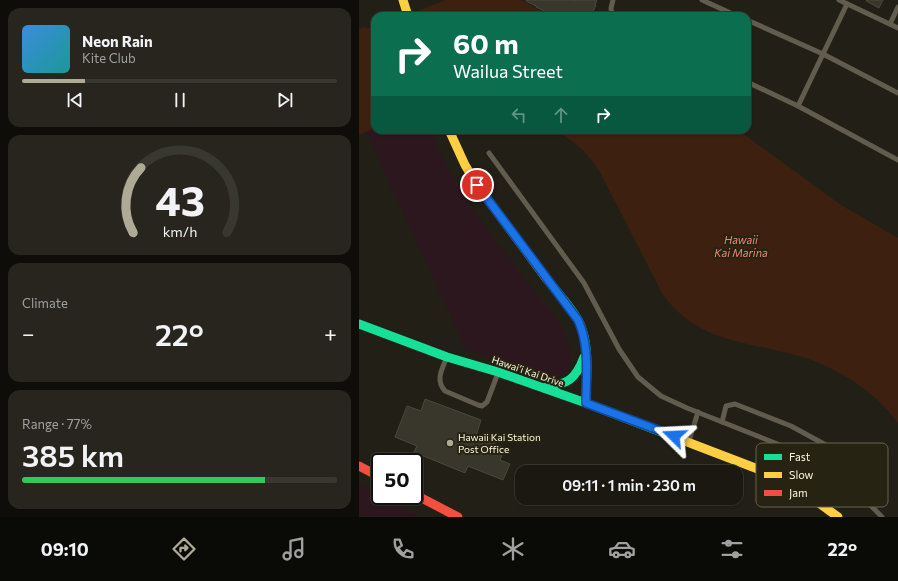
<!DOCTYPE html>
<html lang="en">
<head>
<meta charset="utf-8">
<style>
	:root { --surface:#1a1810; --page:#27251e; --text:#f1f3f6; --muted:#9fa09f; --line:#383730; --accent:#afaa96 }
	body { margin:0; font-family:Commissioner,sans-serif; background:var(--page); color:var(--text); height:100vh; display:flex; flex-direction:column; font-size:15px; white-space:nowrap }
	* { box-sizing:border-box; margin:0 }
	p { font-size:13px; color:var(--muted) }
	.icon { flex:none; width:22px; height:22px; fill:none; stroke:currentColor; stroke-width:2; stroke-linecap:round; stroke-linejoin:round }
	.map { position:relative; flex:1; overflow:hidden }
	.details { display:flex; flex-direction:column; gap:8px; padding:8px; background:#0e0d09; width:359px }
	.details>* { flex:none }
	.top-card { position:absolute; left:12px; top:12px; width:380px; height:122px; border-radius:12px; box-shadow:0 1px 3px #0004,0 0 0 1px var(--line); background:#0b6e4f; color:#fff; overflow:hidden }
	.speed { position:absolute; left:12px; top:453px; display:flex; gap:8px; font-size:20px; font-weight:700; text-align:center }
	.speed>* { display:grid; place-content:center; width:52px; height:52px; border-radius:50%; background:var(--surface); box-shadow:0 1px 3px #0004,0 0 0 1px var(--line); line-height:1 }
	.speed .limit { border:2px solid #111; border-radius:6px; background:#fff; color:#111 }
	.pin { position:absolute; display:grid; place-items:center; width:34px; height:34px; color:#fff; margin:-17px; border:2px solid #fff; border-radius:50%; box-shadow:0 1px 4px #0007 }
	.me { position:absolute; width:44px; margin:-22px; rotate:291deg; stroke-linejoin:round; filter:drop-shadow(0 0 3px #0008) }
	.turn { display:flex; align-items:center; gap:14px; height:84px; padding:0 16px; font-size:18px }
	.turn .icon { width:52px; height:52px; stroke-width:2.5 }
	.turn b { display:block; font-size:28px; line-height:34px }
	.lanes { display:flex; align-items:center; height:38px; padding:0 16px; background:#0003; justify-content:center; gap:20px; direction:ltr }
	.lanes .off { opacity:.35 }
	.big { font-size:30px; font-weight:600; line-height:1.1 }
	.details .tile { flex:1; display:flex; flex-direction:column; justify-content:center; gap:6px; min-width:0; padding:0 14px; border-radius:12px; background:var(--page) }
	.details .dial { align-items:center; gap:0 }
	.dial svg { height:104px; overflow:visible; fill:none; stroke:var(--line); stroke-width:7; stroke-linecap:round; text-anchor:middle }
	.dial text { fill:var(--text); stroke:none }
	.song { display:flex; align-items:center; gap:12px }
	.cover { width:48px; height:48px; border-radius:6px; background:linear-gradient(135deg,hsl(210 70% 55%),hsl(180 70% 35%)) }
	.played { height:4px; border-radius:2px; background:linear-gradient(90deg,var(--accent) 20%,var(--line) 20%) }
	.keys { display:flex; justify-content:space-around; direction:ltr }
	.heat { display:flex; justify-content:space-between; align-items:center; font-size:22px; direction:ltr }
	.charge { height:6px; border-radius:3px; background:linear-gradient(90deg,#34c759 77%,var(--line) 0) }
	.trip { position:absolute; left:156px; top:465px; width:228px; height:40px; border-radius:12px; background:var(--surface); box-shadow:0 1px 3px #0004,0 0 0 1px var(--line); font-weight:600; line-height:40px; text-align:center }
	.tabs { display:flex; height:64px; justify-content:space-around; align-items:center; background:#0a0a06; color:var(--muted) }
	.tabs .icon { width:28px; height:28px }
	.tabs .selected { color:var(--accent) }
	.tabs b { font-size:18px; color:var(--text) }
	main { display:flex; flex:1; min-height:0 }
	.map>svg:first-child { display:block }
	.green { fill:#2d171e }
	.water { fill:#3e2011 }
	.building { fill:#39372c; stroke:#4a483a }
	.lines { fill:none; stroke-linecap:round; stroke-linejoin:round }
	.lane { stroke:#615c4d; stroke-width:5 }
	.fast { stroke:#16e098; stroke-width:9 }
	.slow { stroke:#ffcf43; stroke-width:9 }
	.jam { stroke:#f24e42; stroke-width:9 }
	.route-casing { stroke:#114b97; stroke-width:10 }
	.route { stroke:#1a73e8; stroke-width:7 }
	.poi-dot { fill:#afaa96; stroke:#262312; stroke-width:1.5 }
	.labels { text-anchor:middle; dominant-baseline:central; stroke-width:4; stroke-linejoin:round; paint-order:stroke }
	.street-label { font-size:10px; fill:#fbf5db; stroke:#262312 }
	.poi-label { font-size:10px; fill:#fbf5db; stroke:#262312; text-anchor:start }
	.water-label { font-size:11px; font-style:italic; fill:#f08675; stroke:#262312 }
	.key { fill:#262312; stroke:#66624e; stroke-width:1 }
	.key-label { font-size:11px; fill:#fbf5db }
</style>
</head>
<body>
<main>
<section class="details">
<div class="tile">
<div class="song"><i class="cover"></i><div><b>Neon Rain</b><p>Kite Club</p></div></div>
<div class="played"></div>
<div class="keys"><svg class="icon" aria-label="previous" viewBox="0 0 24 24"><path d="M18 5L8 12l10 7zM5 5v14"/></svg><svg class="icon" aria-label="pause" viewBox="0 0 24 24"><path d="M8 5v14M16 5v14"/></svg><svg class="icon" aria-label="next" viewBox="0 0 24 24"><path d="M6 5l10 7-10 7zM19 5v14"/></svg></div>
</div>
<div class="tile dial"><svg viewBox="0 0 100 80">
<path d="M14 69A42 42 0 1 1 86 69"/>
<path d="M14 69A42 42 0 0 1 20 19" stroke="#afaa96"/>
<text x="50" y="56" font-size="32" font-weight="700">43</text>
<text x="50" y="72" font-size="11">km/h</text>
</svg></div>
<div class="tile"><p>Climate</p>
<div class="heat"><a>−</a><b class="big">22°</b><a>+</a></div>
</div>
<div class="tile"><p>Range · 77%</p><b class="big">385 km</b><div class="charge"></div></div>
</section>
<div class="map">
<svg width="539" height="517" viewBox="0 0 539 517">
	<rect width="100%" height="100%" fill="#222016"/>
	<g class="green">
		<path d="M16,128V130H74C76,139 79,148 83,156C105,202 138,242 169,283C180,298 195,312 204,329C209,340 216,366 207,375H187L107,350L7,132Z"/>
		<path d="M0,484L62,517H0Z"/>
	</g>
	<g class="water">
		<path d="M87,0H162L191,16H46Z"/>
		<path d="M16,26V128L0,135V29L6,27L7,29Z"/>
		<path d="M196,130H379L482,205L539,238V423C515,390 476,366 437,355C385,341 337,342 303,293L241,172C228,151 216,142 196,130Z"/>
	</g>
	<g class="building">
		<path d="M167,0H212L215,1L216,0H238L236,5H237L232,16H197L188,11L187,12L177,7V6L167,1Z"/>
		<path d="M508,0H524L520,8L507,1Z"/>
		<path d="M66,399L122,420L117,436L146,448L141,460L151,464L144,480L109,466L106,473L55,452L58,446L36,437L48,406L62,411Z"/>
	</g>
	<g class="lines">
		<g class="lane">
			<path d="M343,0L378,16"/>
			<path d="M480,0L539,28"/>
			<path d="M253,16L252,8L254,0"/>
			<path d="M388,20L464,54L539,93"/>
			<path d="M531,24L539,7"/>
			<path d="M388,82L439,106L539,160"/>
			<path d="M439,106L488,4"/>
			<path d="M130,153L225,283L260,349L279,377L302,396L328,408L441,453L461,464L490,483L523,517"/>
			<path d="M88,357C83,369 76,380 86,391L119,405L123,406L128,402L139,373"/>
			<path d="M363,422L367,406L376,404L432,426L476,450L485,462V471L480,477"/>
			<path d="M330,441L339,412"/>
			<path d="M413,473L423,446"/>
		</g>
		<g class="fast">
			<path d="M187,278C197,291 212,307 219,320C232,344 227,377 227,403"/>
			<path d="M0,324L88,357L139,372L227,403L310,435"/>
			<path d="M185,388C209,383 216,381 225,357"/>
		</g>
		<g class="slow">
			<path d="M44,0L49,16"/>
			<path d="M90,130L106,165L118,185L187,278"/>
			<path d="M310,435L417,476L445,492L479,517"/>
		</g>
		<g class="jam">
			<path d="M0,466L21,477"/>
			<path d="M55,494L99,517"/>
		</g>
	</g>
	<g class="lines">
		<g class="route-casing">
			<path id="route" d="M118,185L219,320C231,346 227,375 227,403L315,436"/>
		</g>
		<use href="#route" class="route"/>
	</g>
	<circle class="poi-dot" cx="91" cy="443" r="4"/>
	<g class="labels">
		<g class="street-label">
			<text transform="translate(169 371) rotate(19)">Hawai’i Kai Drive</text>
		</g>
		<g class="poi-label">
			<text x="99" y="437">Hawaii Kai Station<tspan x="99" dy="12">Post Office</tspan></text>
		</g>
		<g class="water-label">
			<text x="382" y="239">Hawaii<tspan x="382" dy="13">Kai Marina</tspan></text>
		</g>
	</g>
	<rect x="397" y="443" width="132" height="64" rx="6" class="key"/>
	<rect x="405" y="454" width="18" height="6" fill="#16e098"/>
	<rect x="405" y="472" width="18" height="6" fill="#ffcf43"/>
	<rect x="405" y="490" width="18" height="6" fill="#f24e42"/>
	<g class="key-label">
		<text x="430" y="461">Fast</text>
		<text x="430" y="479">Slow</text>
		<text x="430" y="497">Jam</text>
	</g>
</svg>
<div class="speed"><div class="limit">50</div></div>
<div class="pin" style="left:118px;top:185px;background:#d93025"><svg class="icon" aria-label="arrive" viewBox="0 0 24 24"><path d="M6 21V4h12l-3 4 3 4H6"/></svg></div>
<svg class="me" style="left:315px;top:436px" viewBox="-20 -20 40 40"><path d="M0-17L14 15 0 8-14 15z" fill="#1a73e8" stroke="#fff" stroke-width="4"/></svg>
<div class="trip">09:11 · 1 min · 230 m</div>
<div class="top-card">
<div class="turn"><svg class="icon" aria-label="right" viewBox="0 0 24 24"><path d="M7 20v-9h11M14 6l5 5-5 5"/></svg><div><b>60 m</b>Wailua Street</div></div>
<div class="lanes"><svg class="icon off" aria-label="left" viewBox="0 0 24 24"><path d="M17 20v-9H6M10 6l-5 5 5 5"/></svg><svg class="icon off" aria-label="ahead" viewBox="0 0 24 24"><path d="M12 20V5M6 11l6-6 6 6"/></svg><svg class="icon" aria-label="right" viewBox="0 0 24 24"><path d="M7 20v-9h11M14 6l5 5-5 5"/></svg></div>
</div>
</div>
</main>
<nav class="tabs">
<b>09:10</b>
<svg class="icon selected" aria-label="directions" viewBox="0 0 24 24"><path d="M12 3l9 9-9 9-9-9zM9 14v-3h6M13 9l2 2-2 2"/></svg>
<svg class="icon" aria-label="music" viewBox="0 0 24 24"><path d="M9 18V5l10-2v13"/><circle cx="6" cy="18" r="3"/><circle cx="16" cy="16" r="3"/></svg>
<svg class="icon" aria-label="phone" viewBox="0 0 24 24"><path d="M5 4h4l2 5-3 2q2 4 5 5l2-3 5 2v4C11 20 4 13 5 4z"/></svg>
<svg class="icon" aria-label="climate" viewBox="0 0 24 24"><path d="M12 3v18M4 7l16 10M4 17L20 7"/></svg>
<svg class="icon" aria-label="car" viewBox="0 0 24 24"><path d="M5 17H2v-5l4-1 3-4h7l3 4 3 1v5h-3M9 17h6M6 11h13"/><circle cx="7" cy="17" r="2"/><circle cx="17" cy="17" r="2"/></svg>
<svg class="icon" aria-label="filters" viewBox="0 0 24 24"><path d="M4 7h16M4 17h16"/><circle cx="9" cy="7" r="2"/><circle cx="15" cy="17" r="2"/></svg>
<b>22°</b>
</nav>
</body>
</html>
